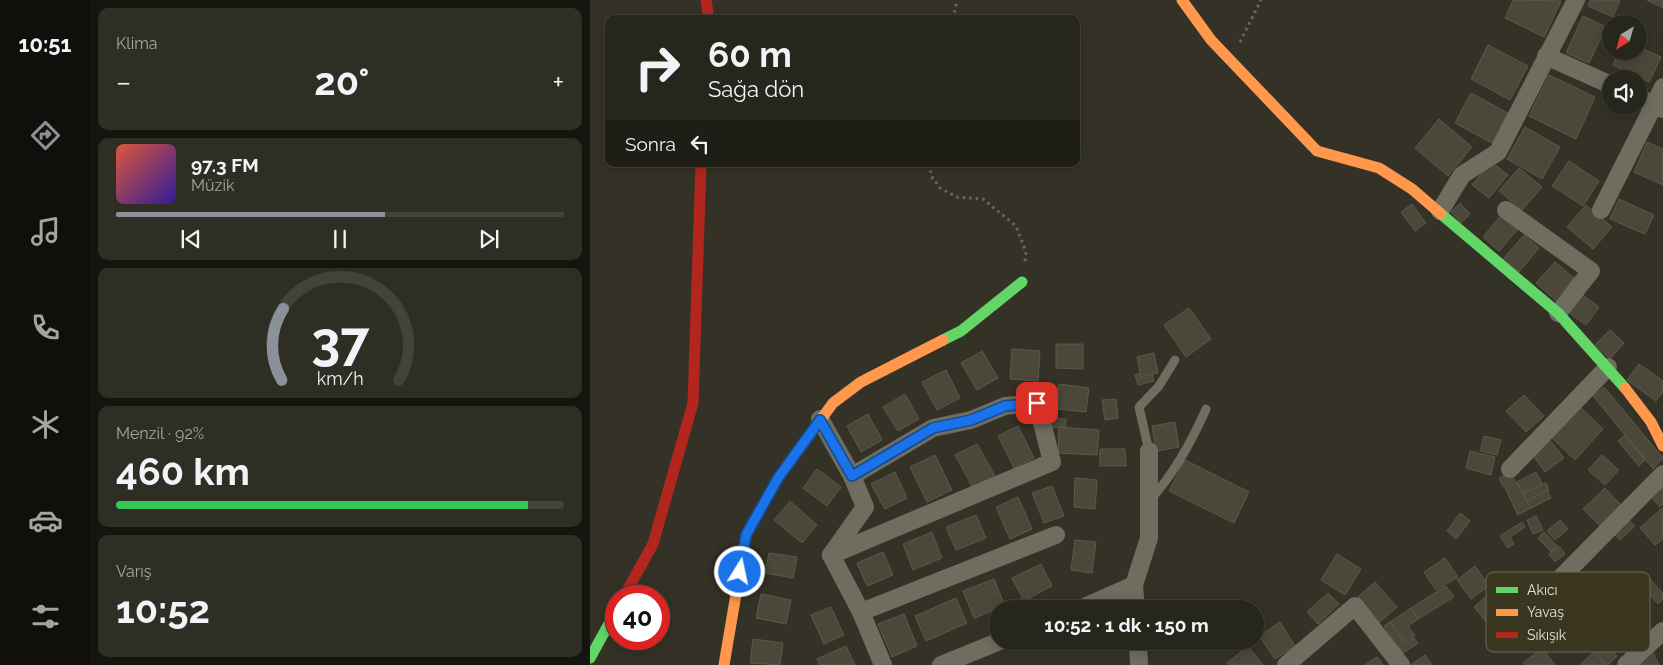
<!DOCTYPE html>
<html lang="tr">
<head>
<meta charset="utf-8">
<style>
	:root { --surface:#27261c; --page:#2f2e25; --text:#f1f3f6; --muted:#a4a5a3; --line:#43433b; --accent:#8c9099 }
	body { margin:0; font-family:Raleway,sans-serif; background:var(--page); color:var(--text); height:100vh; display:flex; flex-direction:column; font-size:19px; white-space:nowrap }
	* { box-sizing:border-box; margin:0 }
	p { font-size:16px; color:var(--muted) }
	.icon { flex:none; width:28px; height:28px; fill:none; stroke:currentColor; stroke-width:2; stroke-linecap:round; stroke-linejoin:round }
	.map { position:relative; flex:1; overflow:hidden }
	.sheet { display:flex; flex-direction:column; gap:8px; padding:8px; background:#15150f; width:500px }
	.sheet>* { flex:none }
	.hud { position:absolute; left:15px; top:15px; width:475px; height:152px; border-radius:10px; box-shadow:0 2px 12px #0003,0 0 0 1px var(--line); background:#27261c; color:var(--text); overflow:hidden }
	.needle { width:32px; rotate:217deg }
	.fabs { position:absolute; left:1012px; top:15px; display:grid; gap:10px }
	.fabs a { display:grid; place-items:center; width:45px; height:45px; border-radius:50%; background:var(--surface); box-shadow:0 2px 12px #0003,0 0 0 1px var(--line); font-size:25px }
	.speed { position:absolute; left:15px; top:585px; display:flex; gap:10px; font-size:25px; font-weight:700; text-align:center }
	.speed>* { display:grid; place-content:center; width:65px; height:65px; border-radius:50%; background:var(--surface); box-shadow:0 2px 12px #0003,0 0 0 1px var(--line); line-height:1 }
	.speed .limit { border:8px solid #d22; background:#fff; color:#111 }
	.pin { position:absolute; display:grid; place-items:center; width:42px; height:42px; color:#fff; margin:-21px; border-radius:10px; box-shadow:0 2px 8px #0006 }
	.me { position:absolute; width:55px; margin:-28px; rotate:10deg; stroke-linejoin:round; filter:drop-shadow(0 0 4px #0008) }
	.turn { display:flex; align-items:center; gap:18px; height:105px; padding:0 20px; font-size:22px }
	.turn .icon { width:65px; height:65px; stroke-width:2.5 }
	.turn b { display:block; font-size:35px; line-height:42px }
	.then { display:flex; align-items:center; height:48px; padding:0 20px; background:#0003; gap:10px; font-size:19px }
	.big { font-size:38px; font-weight:700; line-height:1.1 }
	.sheet .card { flex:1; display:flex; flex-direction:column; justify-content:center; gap:8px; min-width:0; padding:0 18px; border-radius:10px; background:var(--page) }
	.sheet .dial { align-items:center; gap:0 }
	.dial svg { height:130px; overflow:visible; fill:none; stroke:var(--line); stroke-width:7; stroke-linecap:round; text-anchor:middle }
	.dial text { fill:var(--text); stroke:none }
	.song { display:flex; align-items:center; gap:15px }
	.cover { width:60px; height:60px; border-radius:8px; background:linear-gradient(135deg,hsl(10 70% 55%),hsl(250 70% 35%)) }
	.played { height:5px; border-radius:2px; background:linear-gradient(90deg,var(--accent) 60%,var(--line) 60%) }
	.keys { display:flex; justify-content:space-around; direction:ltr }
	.heat { display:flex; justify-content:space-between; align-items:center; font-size:28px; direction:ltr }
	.charge { height:8px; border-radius:4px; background:linear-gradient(90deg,#34c759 92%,var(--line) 0) }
	.trip { position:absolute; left:399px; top:600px; width:275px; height:50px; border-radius:25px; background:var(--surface); box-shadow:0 2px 12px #0003,0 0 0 1px var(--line); font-weight:700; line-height:50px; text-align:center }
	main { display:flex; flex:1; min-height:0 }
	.menu { display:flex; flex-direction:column; width:90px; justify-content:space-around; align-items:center; background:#100f0b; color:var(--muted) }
	.menu .icon { width:35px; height:35px }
	.menu .current { color:var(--accent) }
	.menu b { font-size:22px; color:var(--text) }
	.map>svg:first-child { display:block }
	.building { fill:#4b483a; stroke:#5b594f }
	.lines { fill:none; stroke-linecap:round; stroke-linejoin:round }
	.path { stroke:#6a685d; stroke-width:3; stroke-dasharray:2.5 4; stroke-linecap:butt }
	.lane { stroke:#6f6d60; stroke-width:9 }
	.street { stroke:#6f6d60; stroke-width:18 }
	.fast { stroke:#63d668; stroke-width:11 }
	.slow { stroke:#ff974d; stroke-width:11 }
	.jam { stroke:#b3261e; stroke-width:11 }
	.route-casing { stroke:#114b97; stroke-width:12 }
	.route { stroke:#1a73e8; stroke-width:9 }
	.key { fill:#3a3620; stroke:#6d6956; stroke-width:1 }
	.key-label { font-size:14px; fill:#e3e1d3 }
</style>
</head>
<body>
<main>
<nav class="menu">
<b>10:51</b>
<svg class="icon current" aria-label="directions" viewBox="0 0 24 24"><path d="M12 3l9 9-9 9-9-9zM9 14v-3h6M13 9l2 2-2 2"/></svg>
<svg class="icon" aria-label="music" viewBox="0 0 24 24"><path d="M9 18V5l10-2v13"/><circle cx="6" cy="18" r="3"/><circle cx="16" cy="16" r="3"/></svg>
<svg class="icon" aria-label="phone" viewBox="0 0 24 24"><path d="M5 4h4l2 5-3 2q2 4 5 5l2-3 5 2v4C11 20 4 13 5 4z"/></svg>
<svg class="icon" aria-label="climate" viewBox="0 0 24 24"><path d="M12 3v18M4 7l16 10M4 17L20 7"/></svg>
<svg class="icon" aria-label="car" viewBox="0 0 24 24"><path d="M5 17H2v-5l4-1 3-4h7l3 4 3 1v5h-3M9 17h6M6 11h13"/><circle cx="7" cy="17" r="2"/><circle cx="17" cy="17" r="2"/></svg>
<svg class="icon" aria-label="filters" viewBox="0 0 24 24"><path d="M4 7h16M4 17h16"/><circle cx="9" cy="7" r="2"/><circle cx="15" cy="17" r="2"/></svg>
</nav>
<section class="sheet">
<div class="card"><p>Klima</p>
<div class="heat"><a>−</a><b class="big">20°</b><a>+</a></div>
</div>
<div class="card">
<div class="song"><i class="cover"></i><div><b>97.3 FM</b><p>Müzik</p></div></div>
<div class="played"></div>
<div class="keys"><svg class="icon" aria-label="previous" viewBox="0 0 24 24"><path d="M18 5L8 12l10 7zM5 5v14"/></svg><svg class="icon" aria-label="pause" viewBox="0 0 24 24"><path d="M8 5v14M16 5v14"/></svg><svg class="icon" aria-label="next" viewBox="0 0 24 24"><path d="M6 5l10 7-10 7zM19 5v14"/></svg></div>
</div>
<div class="card dial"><svg viewBox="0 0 100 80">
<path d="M14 69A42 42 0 1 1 86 69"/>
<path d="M14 69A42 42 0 0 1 15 25" stroke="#8c9099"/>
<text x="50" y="56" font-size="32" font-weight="700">37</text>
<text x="50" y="72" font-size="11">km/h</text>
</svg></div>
<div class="card"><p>Menzil · 92%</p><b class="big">460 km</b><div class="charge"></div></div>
<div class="card"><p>Varış</p><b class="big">10:52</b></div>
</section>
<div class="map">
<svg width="1073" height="665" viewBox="0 0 1073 665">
	<rect width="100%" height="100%" fill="#343226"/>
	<g class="building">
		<path d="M923,0L971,1L954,37L915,18Z"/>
		<path d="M1001,0H1030L1023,17L998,6Z"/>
		<path d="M1057,0H1073V8Z"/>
		<path d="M993,16L1016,27L999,63L976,53Z"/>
		<path d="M898,45L938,66L920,100L881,79Z"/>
		<path d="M1049,47L1071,57L1059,82L1023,65L1029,51H1049Z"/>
		<path d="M959,75L1005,97L986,139L939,116Z"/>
		<path d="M881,93L918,113L902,143L865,123Z"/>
		<path d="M849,119L882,147L858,176L825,148Z"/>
		<path d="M935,127L970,147L952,179L917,159Z"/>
		<path d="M1057,142L1073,149V185L1044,172Z"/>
		<path d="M979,161L1009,181L993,206L962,186Z"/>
		<path d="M901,162L918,175L899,198L882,185Z"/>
		<path d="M929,168L952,187L932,210L909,191Z"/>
		<path d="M1029,199L1064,215L1055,234L1020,219Z"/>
		<path d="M870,203L880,214L871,223L861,212Z"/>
		<path d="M822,204L836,223L825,231L811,212Z"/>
		<path d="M996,205L1022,227L1003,249L977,227Z"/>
		<path d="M912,214L929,228L909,251L893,237Z"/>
		<path d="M934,235L949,248L929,272L913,259Z"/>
		<path d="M965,262L984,278L965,300L946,283Z"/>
		<path d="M991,294L1009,307L996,325L978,312Z"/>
		<path d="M599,308L621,339L596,357L574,325Z"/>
		<path d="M1020,330L1034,343L1020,359L1005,345Z"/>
		<path d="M466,344H493V369L466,368Z"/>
		<path d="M422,349L450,351L448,381L420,379Z"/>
		<path d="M392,351L408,378L387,390L371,363Z"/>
		<path d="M564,353L568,373L551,377L547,357Z"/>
		<path d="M1049,364L1073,381V392L1066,401L1037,380Z"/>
		<path d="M356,370L370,398L347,410L332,382Z"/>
		<path d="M550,373L551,377L562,374L564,381L548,385L545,375Z"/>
		<path d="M469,384L499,388L496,412L467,409Z"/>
		<path d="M1014,387L1073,458L1063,469L1003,396Z"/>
		<path d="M315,394L329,419L308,431L293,407Z"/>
		<path d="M934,395L954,416L936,432L916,411Z"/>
		<path d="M526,399L528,418L515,420L512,400Z"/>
		<path d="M990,407L1013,429L985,460L961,437Z"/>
		<path d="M278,414L292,440L271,452L257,426Z"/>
		<path d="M461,418L476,419L475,427L460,428Z"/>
		<path d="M585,422L589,447L566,451L562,426Z"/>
		<path d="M428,426L444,458L424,468L408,436Z"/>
		<path d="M469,427L509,430L507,455L468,453Z"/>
		<path d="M1035,435L1055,460L1049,466L1028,441Z"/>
		<path d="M894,436L911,440L907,455L890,451Z"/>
		<path d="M959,439L974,458L955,472L941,453Z"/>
		<path d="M387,444L405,476L383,488L365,455Z"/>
		<path d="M510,449H535L536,466H510Z"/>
		<path d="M880,451L905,457L901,475L876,468Z"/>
		<path d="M345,455L362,490L337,502L320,467Z"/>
		<path d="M1012,455L1029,470L1015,485L998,470Z"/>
		<path d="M595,460L659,492L644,523L579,491Z"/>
		<path d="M227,469L251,487L237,506L213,488Z"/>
		<path d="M305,472L317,498L295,509L281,484Z"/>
		<path d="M946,472L953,485L933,493L927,482Z"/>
		<path d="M921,473L925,481L913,487L909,478Z"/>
		<path d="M485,478L507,480L505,509L484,507Z"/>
		<path d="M1073,480V504L1070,507L1058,494Z"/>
		<path d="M927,482L941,508L928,515L915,488Z"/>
		<path d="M956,483L959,490L937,501L933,493Z"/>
		<path d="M462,486L474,516L454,523L442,493Z"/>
		<path d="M1015,488L1031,505L1010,526L993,509Z"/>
		<path d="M957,490L961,498L941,508L937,501Z"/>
		<path d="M428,497L442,529L420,539L406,507Z"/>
		<path d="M200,501L227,525L212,543L184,520Z"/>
		<path d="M1072,508L1073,539L1065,545L1050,528Z"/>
		<path d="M870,513L880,521L866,539L857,531Z"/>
		<path d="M386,515L396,538L366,550L356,527Z"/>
		<path d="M946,516L953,530L943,534L937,520Z"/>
		<path d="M1036,517L1045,526L1030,540L1021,531Z"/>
		<path d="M970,520L978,529L965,540L957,531Z"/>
		<path d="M932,522L935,527L920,537L924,544L918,548L910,536Z"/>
		<path d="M342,532L352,558L323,570L313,544Z"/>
		<path d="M954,532L967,546L961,552L948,538Z"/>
		<path d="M485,540L506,542L502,573L481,570Z"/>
		<path d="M969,546L975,554L965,562L959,554Z"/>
		<path d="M293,552L303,575L277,586L267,563Z"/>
		<path d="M179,553L207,557L203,578L175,573Z"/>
		<path d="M747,554L771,569L755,595L731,580Z"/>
		<path d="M855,558L868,577L846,590L834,572Z"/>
		<path d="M451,564L462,586L434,601L422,578Z"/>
		<path d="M885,566L899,586L881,599L867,580Z"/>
		<path d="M1054,573L1073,593V599L1068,604L1046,580Z"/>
		<path d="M404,579L415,606L384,618L373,591Z"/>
		<path d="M785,582L807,607L790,622L768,597Z"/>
		<path d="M856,586L864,597L828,619L821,608Z"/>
		<path d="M903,591L921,614L902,629L884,607Z"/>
		<path d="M738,593L749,604L728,624L717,612Z"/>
		<path d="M171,594L201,600L196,624L166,618Z"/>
		<path d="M366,598L377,623L336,641L325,616Z"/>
		<path d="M241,607L254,635L234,644L221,615Z"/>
		<path d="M821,608L828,619L818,626L825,636L814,642L800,622Z"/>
		<path d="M314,614L327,646L302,657L288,624Z"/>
		<path d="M690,622L705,646L685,659L669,636Z"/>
		<path d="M800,622L814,642L807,647L794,626Z"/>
		<path d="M824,638L828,643L813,653L809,647Z"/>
		<path d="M163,639L193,643L190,665L160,663Z"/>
		<path d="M1017,645L1027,656L1018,665L1006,655Z"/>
		<path d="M256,646L265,665H230L227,659Z"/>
		<path d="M658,646L673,665H639L637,663Z"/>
		<path d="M952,648L965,665H935L933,663Z"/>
		<path d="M1062,651L1069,665H1046Z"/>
		<path d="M1004,652L1016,665H990Z"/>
		<path d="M835,655L842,665H821Z"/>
		<path d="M787,657L793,665H775Z"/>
	</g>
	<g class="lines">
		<g class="path">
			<path d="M363,19L367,0"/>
			<path d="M650,42L671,0"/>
			<path d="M340,164L341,176L350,188L367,197L393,199L426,226L436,252L435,261"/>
		</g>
		<g class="lane">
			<path d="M559,451L549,407L569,386L585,360"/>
			<path d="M561,499C585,472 602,441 616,409"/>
		</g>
		<g class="street">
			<path d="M956,56L1021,85"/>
			<path d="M1049,98L1073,109"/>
			<path d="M916,210L1001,271L968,313"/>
			<path d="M1011,210L1073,87"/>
			<path d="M850,211L872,175L908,152L986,0"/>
			<path d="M230,419L262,476L275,507L241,555L271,612L293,665"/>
			<path d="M920,469L1018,367"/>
			<path d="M241,555L462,462L447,403L415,406L381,420L343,428L262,476"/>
			<path d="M951,598L1073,474"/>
			<path d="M490,609L544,585"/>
			<path d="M546,609L544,585L559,538V451"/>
			<path d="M271,612L466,535"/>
			<path d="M548,641L549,665"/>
			<path d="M351,665L410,641"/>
			<path d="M696,665L765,606L811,665"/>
			<path d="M1036,665L1073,631"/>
		</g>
		<g class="fast">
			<path d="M851,214L968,313L1035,388"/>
			<path d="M353,340L371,331L432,282"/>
			<path d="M0,658L26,611"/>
		</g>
		<g class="slow">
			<path d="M592,0L621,40L727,151L789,168L822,189L851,214"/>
			<path d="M1035,388L1061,422L1073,446"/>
			<path d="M134,665L156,535L188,478L243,403L271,382L353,340"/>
		</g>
		<g class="jam">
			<path d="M116,0L119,19"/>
			<path d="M34,596L63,544L103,403L111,164"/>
		</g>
	</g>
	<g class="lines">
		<g class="route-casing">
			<path id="route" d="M150,572L156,535L188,478L230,420L262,476L343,428L381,420L415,406L447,403"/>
		</g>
		<use href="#route" class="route"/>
	</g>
	<rect x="896" y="572" width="164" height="80" rx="8" class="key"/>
	<rect x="906" y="587" width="22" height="6" fill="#63d668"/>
	<rect x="906" y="609" width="22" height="7" fill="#ff974d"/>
	<rect x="906" y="632" width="22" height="6" fill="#b3261e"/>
	<g class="key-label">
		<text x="937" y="595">Akıcı</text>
		<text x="937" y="617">Yavaş</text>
		<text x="937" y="640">Sıkışık</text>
	</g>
</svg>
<div class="fabs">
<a><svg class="needle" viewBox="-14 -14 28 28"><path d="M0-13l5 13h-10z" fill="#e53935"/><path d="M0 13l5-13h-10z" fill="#a4a5a3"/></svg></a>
<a><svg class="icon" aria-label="sound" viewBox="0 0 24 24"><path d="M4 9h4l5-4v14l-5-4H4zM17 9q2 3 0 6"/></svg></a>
</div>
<div class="speed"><div class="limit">40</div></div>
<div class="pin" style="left:447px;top:403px;background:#d93025"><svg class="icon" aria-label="arrive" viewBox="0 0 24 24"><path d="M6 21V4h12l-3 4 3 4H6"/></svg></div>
<svg class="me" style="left:150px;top:572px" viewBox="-20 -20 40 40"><circle r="17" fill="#1a73e8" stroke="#fff" stroke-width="3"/><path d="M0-11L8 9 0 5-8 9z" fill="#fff"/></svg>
<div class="trip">10:52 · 1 dk · 150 m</div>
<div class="hud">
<div class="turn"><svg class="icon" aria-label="right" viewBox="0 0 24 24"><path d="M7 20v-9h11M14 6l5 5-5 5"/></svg><div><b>60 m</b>Sağa dön</div></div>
<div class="then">Sonra<svg class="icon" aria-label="left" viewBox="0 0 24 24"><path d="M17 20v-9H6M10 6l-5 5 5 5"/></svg></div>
</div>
</div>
</main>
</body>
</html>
